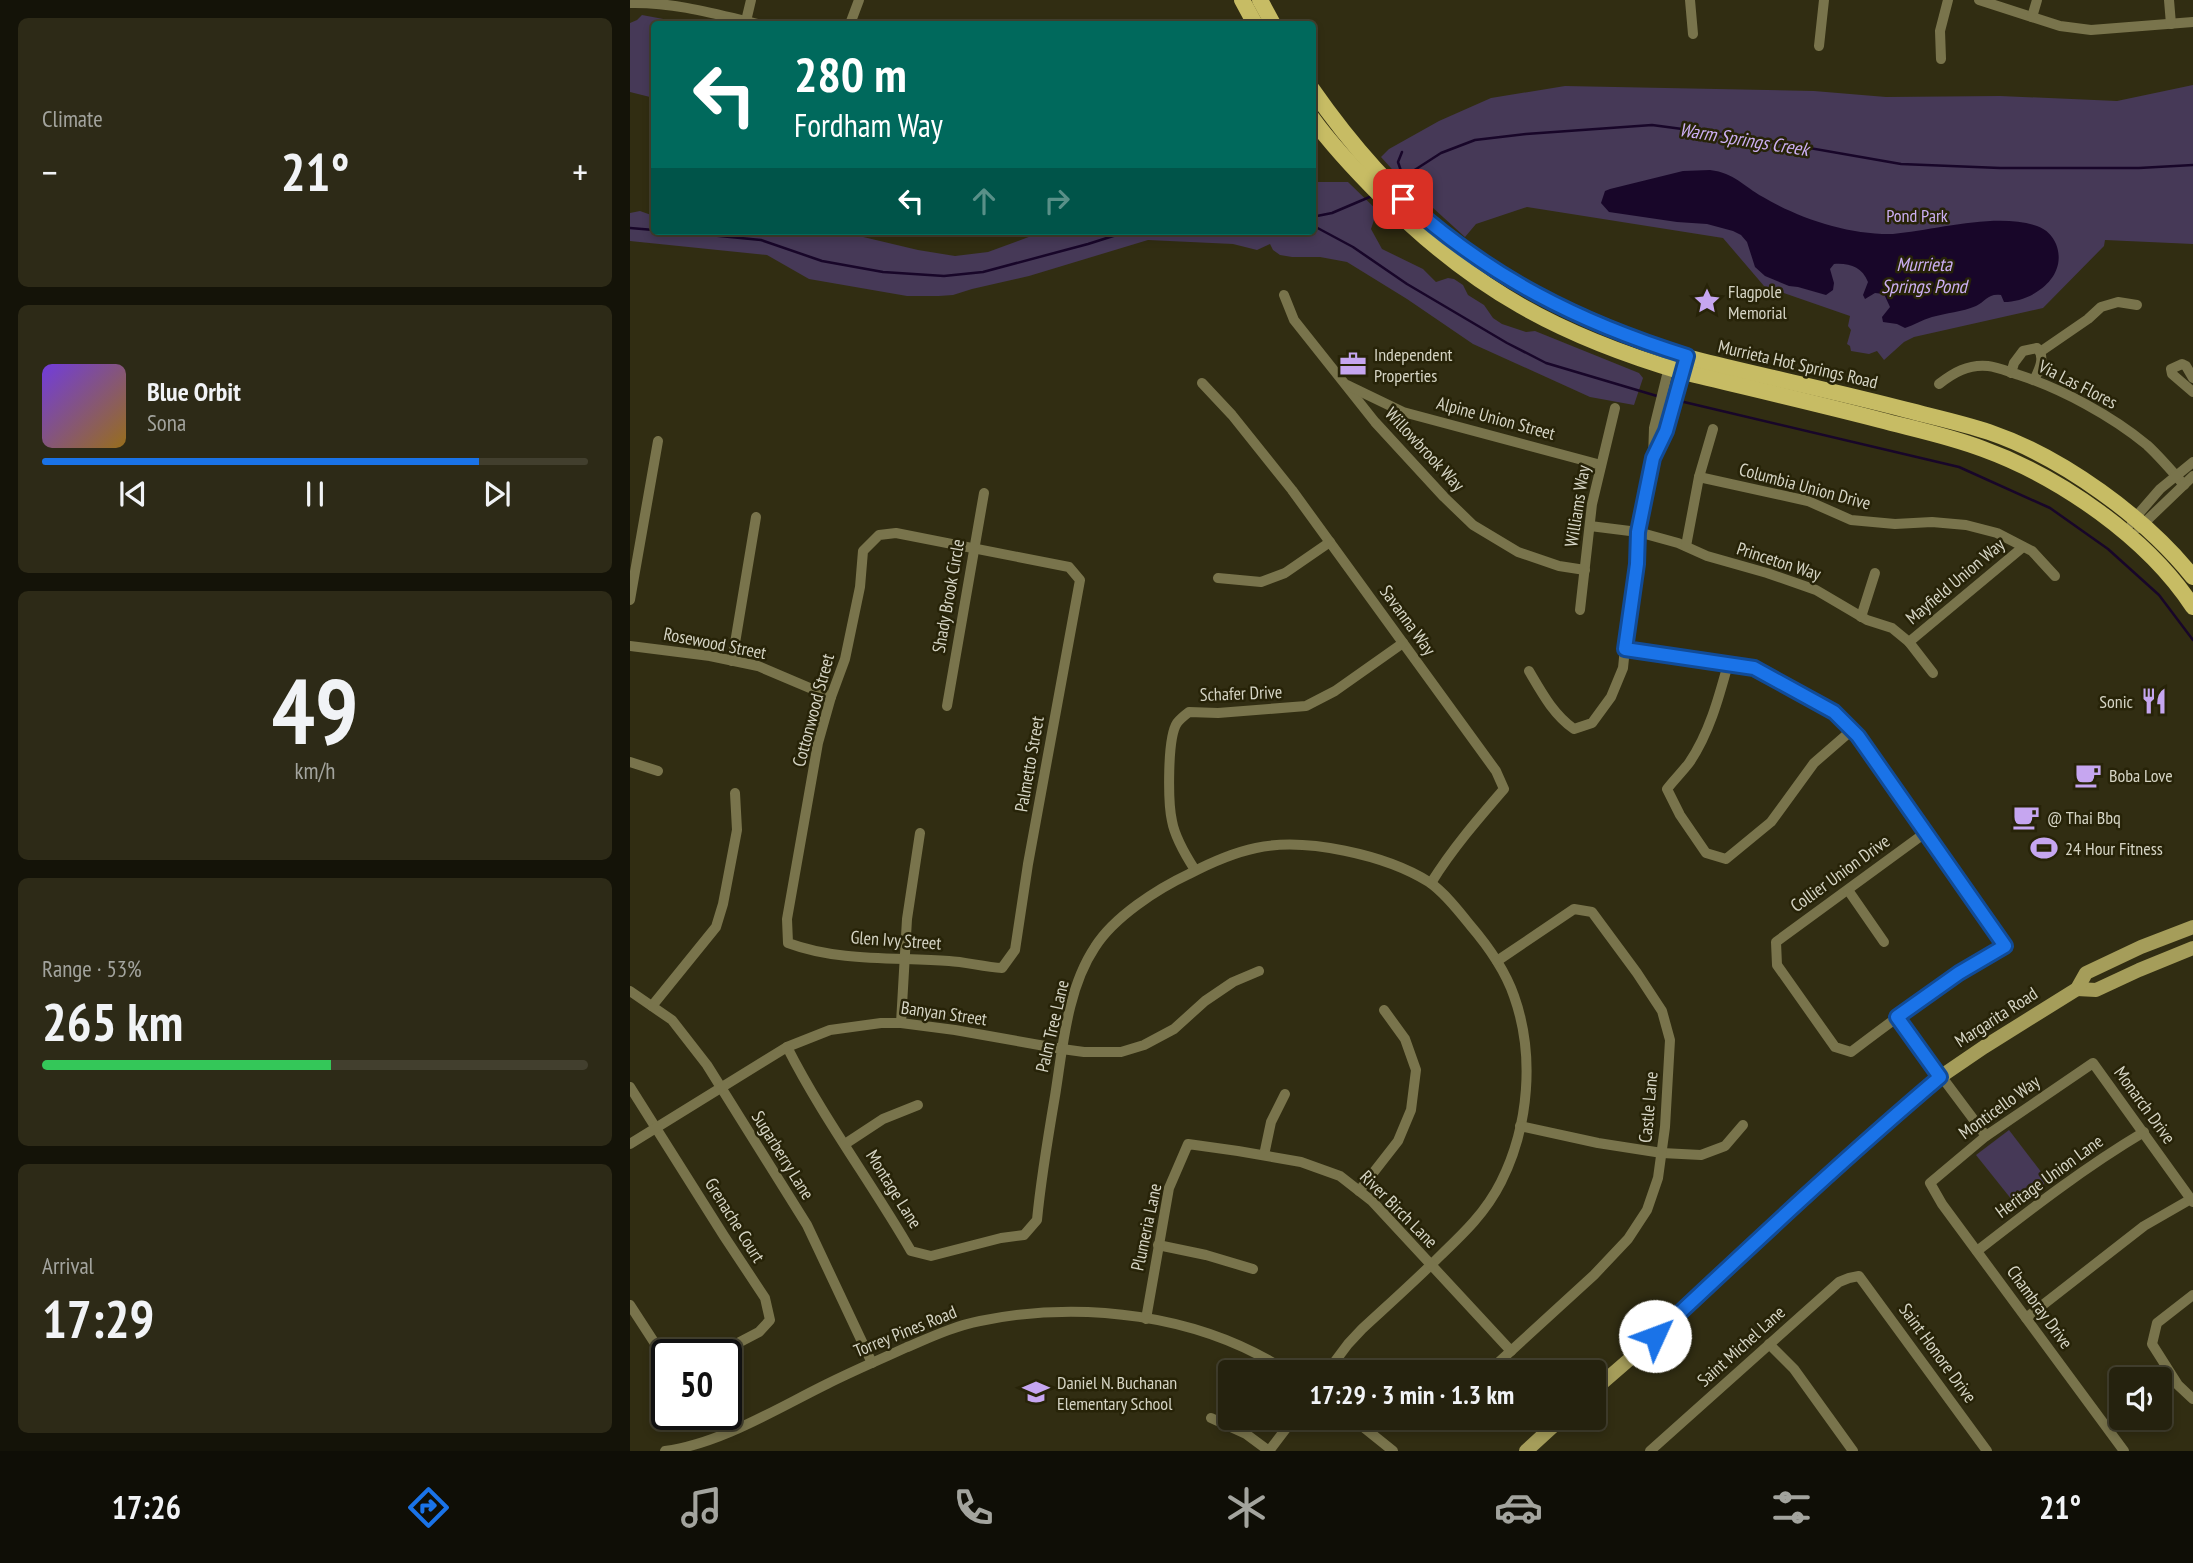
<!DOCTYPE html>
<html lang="en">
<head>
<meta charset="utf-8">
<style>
	:root { --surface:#25220e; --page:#2d2a17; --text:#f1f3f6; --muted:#a3a49e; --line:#423f2e; --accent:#1a73e8 }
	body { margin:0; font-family:"PT Sans Narrow",sans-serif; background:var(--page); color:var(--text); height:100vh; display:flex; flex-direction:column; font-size:26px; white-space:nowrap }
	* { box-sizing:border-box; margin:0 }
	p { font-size:23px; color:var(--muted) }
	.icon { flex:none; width:38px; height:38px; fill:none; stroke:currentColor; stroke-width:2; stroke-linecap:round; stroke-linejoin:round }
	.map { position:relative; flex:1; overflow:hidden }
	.panel { display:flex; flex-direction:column; gap:18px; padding:18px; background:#141308; width:630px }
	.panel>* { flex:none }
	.top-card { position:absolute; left:21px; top:21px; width:665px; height:214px; border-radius:7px; box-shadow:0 4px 10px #0003,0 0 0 2px var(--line); background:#00695c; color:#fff; overflow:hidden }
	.controls { position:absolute; left:1479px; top:1367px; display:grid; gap:14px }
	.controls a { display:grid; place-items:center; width:63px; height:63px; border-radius:7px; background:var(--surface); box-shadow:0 4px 10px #0003,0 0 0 2px var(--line); font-size:35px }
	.speed { position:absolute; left:21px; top:1339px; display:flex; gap:14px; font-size:35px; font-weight:700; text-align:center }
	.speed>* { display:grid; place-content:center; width:91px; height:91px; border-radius:50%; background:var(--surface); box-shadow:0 4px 10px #0003,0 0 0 2px var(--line); line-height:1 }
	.speed .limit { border:4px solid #111; border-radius:10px; background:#fff; color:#111 }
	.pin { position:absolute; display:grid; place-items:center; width:60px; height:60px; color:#fff; margin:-30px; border-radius:14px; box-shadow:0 4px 10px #0006 }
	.me { position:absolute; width:77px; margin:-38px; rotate:47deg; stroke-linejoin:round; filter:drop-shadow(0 0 5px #0008) }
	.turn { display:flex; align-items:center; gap:24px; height:147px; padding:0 28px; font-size:32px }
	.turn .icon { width:91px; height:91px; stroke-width:2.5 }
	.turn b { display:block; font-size:49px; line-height:60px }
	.lanes { display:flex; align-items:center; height:66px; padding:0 28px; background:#0003; justify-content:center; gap:35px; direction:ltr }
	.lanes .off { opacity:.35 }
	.big { font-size:52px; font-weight:700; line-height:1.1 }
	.panel .card { flex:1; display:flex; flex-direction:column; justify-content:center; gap:10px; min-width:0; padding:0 24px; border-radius:10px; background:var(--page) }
	.panel .dial { align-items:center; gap:0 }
	.dial b { font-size:91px; line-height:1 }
	.song { display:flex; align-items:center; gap:21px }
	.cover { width:84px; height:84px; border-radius:10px; background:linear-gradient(135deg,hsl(260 70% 55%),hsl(40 70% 35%)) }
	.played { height:7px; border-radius:4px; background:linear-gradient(90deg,var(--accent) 80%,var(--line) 80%) }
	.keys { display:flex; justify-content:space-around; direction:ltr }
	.heat { display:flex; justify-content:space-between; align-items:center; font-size:38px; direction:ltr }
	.charge { height:10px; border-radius:5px; background:linear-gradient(90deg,#34c759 53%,var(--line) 0) }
	.trip { position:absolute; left:588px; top:1360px; width:388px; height:70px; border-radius:7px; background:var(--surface); box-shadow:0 4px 10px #0003,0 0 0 2px var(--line); font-weight:700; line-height:70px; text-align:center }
	.tabs { display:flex; height:112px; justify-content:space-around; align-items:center; background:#0f0e06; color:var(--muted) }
	.tabs .icon { width:49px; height:49px }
	.tabs .active { color:var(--accent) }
	.tabs b { font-size:32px; color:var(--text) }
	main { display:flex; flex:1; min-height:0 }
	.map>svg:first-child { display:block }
	.green { fill:#463957 }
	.water { fill:#180629 }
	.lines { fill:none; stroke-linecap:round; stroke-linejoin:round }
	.stream { stroke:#180629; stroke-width:2.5 }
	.street { stroke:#79744c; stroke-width:10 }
	.secondary { stroke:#a59d5a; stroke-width:14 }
	.primary { stroke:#c7bc64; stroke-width:16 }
	.route-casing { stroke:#114b97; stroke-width:18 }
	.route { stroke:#1a73e8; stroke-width:12 }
	.labels { text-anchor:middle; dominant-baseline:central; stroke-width:5; stroke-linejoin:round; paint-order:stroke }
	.park-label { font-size:18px; fill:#ccaff3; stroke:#272308 }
	.poi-label { font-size:18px; fill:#d6d5c5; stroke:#272308; text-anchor:start }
	.street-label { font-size:18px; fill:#d6d5c5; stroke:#272308 }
	.water-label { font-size:19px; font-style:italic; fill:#ccaff3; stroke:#272308 }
</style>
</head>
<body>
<main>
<section class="panel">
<div class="card"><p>Climate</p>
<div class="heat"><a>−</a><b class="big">21°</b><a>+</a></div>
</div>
<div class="card">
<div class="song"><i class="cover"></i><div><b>Blue Orbit</b><p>Sona</p></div></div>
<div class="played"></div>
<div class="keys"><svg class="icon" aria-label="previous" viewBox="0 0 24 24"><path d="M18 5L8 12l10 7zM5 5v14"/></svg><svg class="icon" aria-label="pause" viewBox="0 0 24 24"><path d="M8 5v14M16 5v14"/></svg><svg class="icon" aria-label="next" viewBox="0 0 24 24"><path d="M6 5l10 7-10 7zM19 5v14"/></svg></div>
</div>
<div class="card dial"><b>49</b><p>km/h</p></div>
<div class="card"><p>Range · 53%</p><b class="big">265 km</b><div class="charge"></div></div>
<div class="card"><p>Arrival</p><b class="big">17:29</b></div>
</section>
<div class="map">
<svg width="1563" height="1451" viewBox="0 0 1563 1451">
	<rect width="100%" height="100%" fill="#312d12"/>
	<g class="green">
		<path d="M12,15L60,24H24V98L0,92V23L7,20Z"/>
		<path d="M1563,85V244L1475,240L1474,246L1413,308L1284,337L1274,342L1254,360L1247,351L1239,354L1221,351L1220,346L1217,344L1221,330L1218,326L1220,316L1134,286L1093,238L897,207L846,224L835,237L770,178L751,157L759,149L809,121L861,98L935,86L1184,91L1256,97L1370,96L1487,101Z"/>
		<path d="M683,182H718L752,215L744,220L741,229L752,249L793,269L806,282L818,278L824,279L833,285L838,295L854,305L863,318L872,324L896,332L905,331L1009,373L1013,378L1004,405L960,397L843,344L777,299L717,262L690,257H662L650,255L643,250L640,244L627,250L603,244L518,240L399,276L342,289L323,295L309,296H277L179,279L137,255L0,241V213L10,211L24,216V231H208L288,250L325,256L358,252L404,235L432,231H682Z"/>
		<path d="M1379,1130L1418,1181L1386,1205L1346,1155Z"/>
	</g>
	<path class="water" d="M1080,170C1105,173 1113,186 1133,197C1170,219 1219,235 1263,234C1305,230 1367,212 1407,226C1417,230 1422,235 1426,244C1439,277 1402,302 1374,302L1371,295C1358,293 1356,301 1346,306C1332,312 1316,313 1302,317C1292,320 1284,325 1275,328L1267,324L1253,322L1252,317L1260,307L1254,294L1245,293L1235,299L1233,295L1238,282C1232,267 1220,263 1204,264L1200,269L1204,283L1203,290L1196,295L1168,287L1159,286L1135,276L1125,267L1117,242L1111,235L1103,231L1077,224L1047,222L979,212L971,203L975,191L980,189L1053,171Z"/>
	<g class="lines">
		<g class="stream">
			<path d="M772,152L768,162L773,177"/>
			<path d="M766,182L811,153L845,140L896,134L1022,125L1128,139L1271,164L1370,168H1509L1563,165"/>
			<path d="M682,217L702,213L742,196"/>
			<path d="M682,225L723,247L777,284L877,343L916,363L1027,396"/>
			<path d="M0,228L24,230"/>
			<path d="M38,231L131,240L192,261L253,272L314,276L353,272L458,244L499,231"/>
			<path d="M1054,402L1329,467L1420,508L1478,549L1529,595L1563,640"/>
		</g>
		<g class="street">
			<path d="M1060,0L1063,34"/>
			<path d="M1349,0L1430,26L1461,30L1563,22"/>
			<path d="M1539,0L1541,24"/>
			<path d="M0,3C44,2 86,14 128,24"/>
			<path d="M1402,17L1407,0"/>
			<path d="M116,21L121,0"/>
			<path d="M220,24L229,0"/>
			<path d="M1189,46L1194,0"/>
			<path d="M1311,59L1310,31L1318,0"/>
			<path d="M654,295L664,320L745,422L814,497L843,525L888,552L929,566L955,570"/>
			<path d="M1410,352L1458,319L1471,307L1488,302L1507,305"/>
			<path d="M1381,373L1384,363L1393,351L1407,348C1416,357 1409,370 1404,380"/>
			<path d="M1563,378L1556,366L1552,364L1541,369L1542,374L1563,392"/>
			<path d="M572,383L602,415L662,490L866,771L874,789C848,819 822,849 801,883"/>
			<path d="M1309,384C1323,373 1338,364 1358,366C1368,367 1379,372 1389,375C1432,389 1482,416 1517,445C1530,457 1542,471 1554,485"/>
			<path d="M717,385L773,412L971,465"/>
			<path d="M1025,453L1036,431L1055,366"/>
			<path d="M1069,477L1178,501L1221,520L1265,524L1302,522L1336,525L1367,533L1402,551L1425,576"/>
			<path d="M1502,523L1504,519L1530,489L1563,462"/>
			<path d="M960,526L1008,532L1048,543L1077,556L1137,573L1186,590L1237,620L1262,628L1279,642L1303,673"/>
			<path d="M1509,528L1563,476"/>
			<path d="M266,533L439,567L450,580L398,864L385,950L372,968C354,967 336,962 319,961C266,957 209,962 158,943L157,919L188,743L201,697L215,659L230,587L233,551L249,535Z"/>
			<path d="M1056,546L1069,477L1083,429"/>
			<path d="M588,578L631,582L655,573L700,542"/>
			<path d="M0,600L28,441"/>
			<path d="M950,610L962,504L985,408"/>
			<path d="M1231,617L1245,573"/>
			<path d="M1279,642L1393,547"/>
			<path d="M0,646L80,656L128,666L201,697"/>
			<path d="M995,649L1124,668L1159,685L1204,712L1228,736L1375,946C1320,978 1271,1014 1221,1052L1205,1047L1147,965L1146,942L1295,833"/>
			<path d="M102,661L126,517"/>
			<path d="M1098,664C1089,697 1079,734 1059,763C1052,772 1044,780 1037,789L1050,815L1076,853L1096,859L1141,822L1184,763L1222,730"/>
			<path d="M899,671C912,693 923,714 944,729L962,723L981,697L993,668L998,618L1007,564L1008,532L1023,459L1024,428L1040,363"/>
			<path d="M317,706L354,493"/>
			<path d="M0,762L28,771"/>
			<path d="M565,870C556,856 545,838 542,821C538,803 537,738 547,723C550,719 555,715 559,712L588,713L676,706L705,691L773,643"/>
			<path d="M1218,890L1254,942"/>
			<path d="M0,991L42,1020L77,1065L177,1225L242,1363"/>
			<path d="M22,1006L86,927L93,904L107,830L105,793"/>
			<path d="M1267,1017L1356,1136"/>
			<path d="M271,1023L277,919L290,833"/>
			<path d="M157,1047C193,1118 241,1182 281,1251L301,1256L371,1238L394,1235L407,1220C411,1178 418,1137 425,1096C433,1046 437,989 465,947C484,917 527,889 559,874C580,863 602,853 626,848C675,837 756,855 799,882C814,892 829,911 840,925C858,946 875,970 884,996C905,1055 899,1126 871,1182C856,1212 834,1233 811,1255C785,1281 758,1305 732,1329L718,1344L697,1372"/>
			<path d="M0,1087L94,1236L135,1298L140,1320L129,1332L87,1354"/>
			<path d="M890,1126L968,1143L1032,1153L1071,1155L1095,1146L1113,1125"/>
			<path d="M0,1144L157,1047L200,1030L251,1023H271L325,1030L432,1049L454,1052H491L514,1045L544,1029L575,1001L603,982L629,971"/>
			<path d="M215,1144L253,1119L288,1105"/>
			<path d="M634,1155L641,1122L655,1094"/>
			<path d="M729,1191L768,1141L781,1110L786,1070L775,1039L754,1010"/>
			<path d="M528,1245L576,1255L623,1269"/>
			<path d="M1347,1251C1401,1209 1455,1167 1514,1132"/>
			<path d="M1563,1295L1527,1323L1522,1344L1548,1385L1563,1399"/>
			<path d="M0,1305L37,1362"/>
			<path d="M1396,1318L1514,1226L1561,1199"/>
			<path d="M516,1319L539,1188L558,1144L608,1151L671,1162L710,1176L742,1201L881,1351"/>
			<path d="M1139,1344L1164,1369L1223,1451"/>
			<path d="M858,1372L964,1275L998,1239L1017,1210L1028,1178L1035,1127L1040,1040L1032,1011L1007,973L962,912L944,909L867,961"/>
			<path d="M581,1418L616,1434L639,1451"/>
			<path d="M722,1418L763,1451"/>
			<path d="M35,1451C90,1444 148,1408 197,1384C223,1371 249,1360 275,1348C299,1338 324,1326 350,1321C452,1300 570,1314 658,1372"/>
			<path d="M639,1451L664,1418"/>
			<path d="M1020,1451L1209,1282L1219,1278L1229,1276L1357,1451"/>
			<path d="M1494,1451L1312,1204L1300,1183L1356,1136L1463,1063L1563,1202"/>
		</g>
		<g class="secondary">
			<path d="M1447,989L1466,990L1509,970L1563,948"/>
			<path d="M964,1390L1009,1351L1253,1125L1310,1077L1354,1047L1447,989L1456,973L1511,947L1563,927"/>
			<path d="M896,1451L932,1418"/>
		</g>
		<g class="primary">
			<path d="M612,0L625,24"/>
			<path d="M630,0L643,24"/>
			<path d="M682,89C762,204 847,274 977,327C1008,340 1039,353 1072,361C1140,378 1209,392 1277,410C1304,417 1332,423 1359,432C1432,457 1515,517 1563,577"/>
			<path d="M682,118C703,147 728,173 753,198C843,289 930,336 1053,372C1119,388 1184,403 1250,420C1284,429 1319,436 1353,449C1430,477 1518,538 1563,607"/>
		</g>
	</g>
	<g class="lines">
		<g class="route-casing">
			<path id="route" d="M773,199C859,277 948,322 1057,356L1036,431L1023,458L1008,532L1007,564L995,649L1124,668L1204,712L1228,736L1375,946L1329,973L1267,1017L1310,1077C1212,1160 1119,1248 1025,1336"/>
		</g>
		<use href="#route" class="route"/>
	</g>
	<defs>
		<g id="sight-bare" transform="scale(2.1)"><path d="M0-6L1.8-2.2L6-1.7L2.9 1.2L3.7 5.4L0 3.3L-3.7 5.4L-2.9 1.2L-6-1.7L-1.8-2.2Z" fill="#c6a6f0" stroke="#272308" stroke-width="2.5" paint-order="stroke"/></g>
		<g id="office-bare" transform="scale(2.1)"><path d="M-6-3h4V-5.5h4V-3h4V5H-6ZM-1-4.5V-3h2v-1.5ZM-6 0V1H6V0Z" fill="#c6a6f0" stroke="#272308" stroke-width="2.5" paint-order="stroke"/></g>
		<g id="restaurant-bare" transform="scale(2.1)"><path d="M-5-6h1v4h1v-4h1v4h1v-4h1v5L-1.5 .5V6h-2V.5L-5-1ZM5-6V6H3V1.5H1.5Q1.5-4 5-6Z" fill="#c6a6f0" stroke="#272308" stroke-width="2.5" paint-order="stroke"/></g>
		<g id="cafe-bare" transform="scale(2.1)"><path d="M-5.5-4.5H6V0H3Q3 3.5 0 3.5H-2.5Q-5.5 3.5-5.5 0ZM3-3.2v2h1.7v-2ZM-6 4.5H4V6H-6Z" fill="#c6a6f0" stroke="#272308" stroke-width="2.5" paint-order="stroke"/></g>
		<g id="stadium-bare" transform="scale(2.1)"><path d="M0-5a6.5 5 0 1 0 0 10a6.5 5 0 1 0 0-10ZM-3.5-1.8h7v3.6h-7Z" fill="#c6a6f0" stroke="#272308" stroke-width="2.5" paint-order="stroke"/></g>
		<g id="school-bare" transform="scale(2.1)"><path d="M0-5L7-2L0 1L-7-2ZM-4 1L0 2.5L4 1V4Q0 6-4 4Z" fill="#c6a6f0" stroke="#272308" stroke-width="2.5" paint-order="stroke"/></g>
	</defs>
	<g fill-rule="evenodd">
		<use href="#sight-bare" x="1077" y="301"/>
		<use href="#office-bare" x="723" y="364"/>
		<use href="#restaurant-bare" x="1524" y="701"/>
		<use href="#cafe-bare" x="1458" y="775"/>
		<use href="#cafe-bare" x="1396" y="817"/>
		<use href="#stadium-bare" x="1414" y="848"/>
		<use href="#school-bare" x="406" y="1392"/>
	</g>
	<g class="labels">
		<g class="park-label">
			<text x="1287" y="215">Pond Park</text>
		</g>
		<g class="poi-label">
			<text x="1098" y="291">Flagpole<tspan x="1098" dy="21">Memorial</tspan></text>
			<text x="744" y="354">Independent<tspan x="744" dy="21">Properties</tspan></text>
			<text x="1503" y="701" text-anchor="end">Sonic</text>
			<text x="1479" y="775">Boba Love</text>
			<text x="1417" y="817">@ Thai Bbq</text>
			<text x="1435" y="848">24 Hour Fitness</text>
			<text x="427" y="1382">Daniel N. Buchanan<tspan x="427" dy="21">Elementary School</tspan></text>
		</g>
		<g class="street-label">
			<text transform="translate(1168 364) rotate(13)">Murrieta Hot Springs Road</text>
			<text transform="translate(1448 384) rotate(27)">Via Las Flores</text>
			<text transform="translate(866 418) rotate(15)">Alpine Union Street</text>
			<text transform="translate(795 449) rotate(47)">Willowbrook Way</text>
			<text transform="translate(1175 486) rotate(15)">Columbia Union Drive</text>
			<text transform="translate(947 506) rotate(-81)">Williams Way</text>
			<text transform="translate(1149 561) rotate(18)">Princeton Way</text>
			<text transform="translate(1325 581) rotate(-40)">Mayfield Union Way</text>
			<text transform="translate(318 596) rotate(-80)">Shady Brook Circle</text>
			<text transform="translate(778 620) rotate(54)">Savanna Way</text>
			<text transform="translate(85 643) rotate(11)">Rosewood Street</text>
			<text transform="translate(611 693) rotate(-2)">Schafer Drive</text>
			<text transform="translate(183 710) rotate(-75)">Cottonwood Street</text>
			<text transform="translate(399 764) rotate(-80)">Palmetto Street</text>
			<text transform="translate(1210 873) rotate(-36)">Collier Union Drive</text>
			<text transform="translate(266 940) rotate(4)">Glen Ivy Street</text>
			<text transform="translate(314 1013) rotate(8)">Banyan Street</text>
			<text transform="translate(1366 1017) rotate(-33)">Margarita Road</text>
			<text transform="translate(422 1026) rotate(-77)">Palm Tree Lane</text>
			<text transform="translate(1515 1105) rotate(54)">Monarch Drive</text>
			<text transform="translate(1018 1107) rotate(-85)">Castle Lane</text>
			<text transform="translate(1369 1107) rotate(-36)">Monticello Way</text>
			<text transform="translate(153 1155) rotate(58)">Sugarberry Lane</text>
			<text transform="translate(1419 1176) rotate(-36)">Heritage Union Lane</text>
			<text transform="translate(264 1189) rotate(58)">Montage Lane</text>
			<text transform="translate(769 1209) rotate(45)">River Birch Lane</text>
			<text transform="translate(105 1220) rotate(58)">Grenache Court</text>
			<text transform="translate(516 1227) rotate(-78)">Plumeria Lane</text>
			<text transform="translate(1410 1307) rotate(54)">Chambray Drive</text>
			<text transform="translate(275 1331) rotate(-22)">Torrey Pines Road</text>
			<text transform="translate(1111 1346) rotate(-42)">Saint Michel Lane</text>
			<text transform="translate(1308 1353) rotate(54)">Saint Honore Drive</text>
		</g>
		<g class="water-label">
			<text transform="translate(1114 139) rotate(9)">Warm Springs Creek</text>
			<text x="1294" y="264">Murrieta<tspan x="1294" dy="22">Springs Pond</tspan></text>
		</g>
	</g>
</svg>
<div class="controls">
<a><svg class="icon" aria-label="sound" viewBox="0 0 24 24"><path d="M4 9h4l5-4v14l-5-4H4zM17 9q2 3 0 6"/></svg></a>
</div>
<div class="speed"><div class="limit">50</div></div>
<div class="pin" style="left:773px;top:199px;background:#d93025"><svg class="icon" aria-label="arrive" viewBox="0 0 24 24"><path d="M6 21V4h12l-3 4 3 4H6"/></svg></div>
<svg class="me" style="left:1025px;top:1336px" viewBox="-20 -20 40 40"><circle r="19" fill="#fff"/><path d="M0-13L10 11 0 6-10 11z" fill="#1a73e8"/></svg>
<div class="trip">17:29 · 3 min · 1.3 km</div>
<div class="top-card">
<div class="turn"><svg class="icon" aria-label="left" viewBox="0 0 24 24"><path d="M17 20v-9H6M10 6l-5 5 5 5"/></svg><div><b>280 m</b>Fordham Way</div></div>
<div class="lanes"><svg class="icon" aria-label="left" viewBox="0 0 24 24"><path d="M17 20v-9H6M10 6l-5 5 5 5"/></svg><svg class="icon off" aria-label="ahead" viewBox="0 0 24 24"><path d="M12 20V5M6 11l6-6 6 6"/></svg><svg class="icon off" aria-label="right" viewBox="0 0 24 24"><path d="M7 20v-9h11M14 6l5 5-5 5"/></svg></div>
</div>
</div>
</main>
<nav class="tabs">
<b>17:26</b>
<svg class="icon active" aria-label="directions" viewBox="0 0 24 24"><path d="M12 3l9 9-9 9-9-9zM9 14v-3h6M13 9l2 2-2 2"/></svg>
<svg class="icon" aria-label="music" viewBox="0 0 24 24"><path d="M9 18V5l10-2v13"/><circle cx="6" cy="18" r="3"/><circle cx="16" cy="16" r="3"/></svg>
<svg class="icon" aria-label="phone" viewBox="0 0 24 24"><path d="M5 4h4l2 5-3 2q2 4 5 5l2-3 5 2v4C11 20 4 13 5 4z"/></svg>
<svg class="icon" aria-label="climate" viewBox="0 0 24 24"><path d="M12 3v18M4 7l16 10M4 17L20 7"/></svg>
<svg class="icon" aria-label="car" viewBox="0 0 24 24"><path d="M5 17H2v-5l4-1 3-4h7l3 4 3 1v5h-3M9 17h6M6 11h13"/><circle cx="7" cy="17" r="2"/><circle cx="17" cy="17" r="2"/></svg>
<svg class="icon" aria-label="filters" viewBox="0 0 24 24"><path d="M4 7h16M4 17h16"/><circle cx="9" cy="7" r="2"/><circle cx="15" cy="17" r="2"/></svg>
<b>21°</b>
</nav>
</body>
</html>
